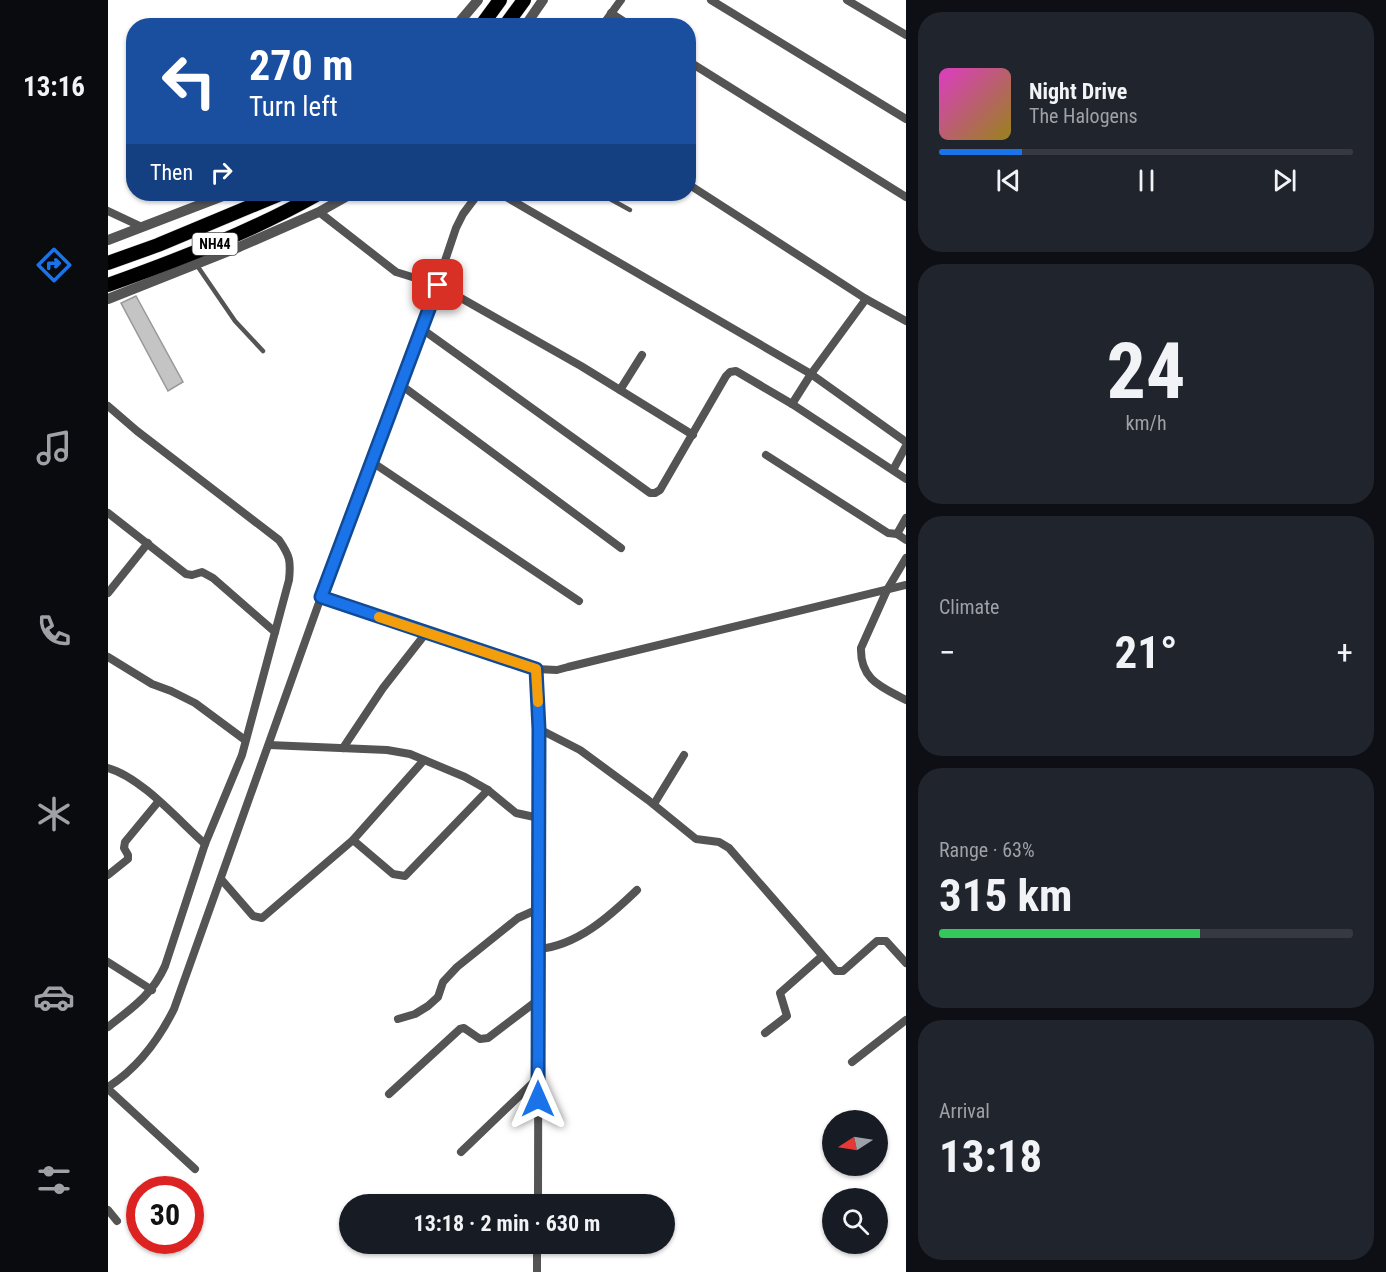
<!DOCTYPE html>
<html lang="en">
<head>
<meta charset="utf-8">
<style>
	:root { --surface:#171b24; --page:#20242c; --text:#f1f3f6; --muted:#9ea1a6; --line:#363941; --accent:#1a73e8 }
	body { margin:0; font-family:"Roboto Condensed",sans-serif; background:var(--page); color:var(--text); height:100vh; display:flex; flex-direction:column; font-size:22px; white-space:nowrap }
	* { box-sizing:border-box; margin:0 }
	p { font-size:20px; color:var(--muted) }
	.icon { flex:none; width:33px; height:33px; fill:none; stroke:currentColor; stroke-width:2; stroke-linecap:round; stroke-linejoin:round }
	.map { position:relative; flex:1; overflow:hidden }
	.panel { display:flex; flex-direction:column; gap:12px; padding:12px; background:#0d0f14; width:480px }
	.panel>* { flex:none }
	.top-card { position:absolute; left:18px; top:18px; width:570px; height:183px; border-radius:24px; box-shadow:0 2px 4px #0004; background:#1a4fa0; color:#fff; overflow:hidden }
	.needle { width:39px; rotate:258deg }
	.tools { position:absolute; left:714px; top:1110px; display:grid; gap:12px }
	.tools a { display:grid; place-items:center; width:66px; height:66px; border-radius:50%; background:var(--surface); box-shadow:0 2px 4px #0004; font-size:30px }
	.speed { position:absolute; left:18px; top:1176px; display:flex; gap:12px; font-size:30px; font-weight:700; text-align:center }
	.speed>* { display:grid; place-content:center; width:78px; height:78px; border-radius:50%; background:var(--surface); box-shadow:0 2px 4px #0004; line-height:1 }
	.speed .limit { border:9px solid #d22; background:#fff; color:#111 }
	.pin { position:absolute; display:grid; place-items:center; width:51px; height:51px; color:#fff; margin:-26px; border-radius:12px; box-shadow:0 3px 9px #0006 }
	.me { position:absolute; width:66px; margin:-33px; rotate:0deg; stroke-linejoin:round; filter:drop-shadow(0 0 4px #0008) }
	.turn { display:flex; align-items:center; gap:21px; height:126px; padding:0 24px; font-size:27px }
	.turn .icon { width:78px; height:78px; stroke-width:2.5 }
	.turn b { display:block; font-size:42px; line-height:51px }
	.then { display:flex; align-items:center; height:57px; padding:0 24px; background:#0003; gap:12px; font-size:22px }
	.big { font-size:45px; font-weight:700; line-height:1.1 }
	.panel .tile { flex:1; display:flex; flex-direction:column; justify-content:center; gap:9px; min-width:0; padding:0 21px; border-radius:24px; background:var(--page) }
	.panel .dial { align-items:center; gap:0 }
	.dial b { font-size:78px; line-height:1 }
	.song { display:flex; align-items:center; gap:18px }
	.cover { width:72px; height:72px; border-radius:9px; background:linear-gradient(135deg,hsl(310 70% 55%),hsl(50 70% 35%)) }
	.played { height:6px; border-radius:3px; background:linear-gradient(90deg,var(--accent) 20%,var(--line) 20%) }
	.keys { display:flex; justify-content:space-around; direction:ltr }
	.heat { display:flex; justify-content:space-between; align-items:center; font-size:33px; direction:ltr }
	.charge { height:9px; border-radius:4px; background:linear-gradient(90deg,#34c759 63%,var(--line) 0) }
	.trip { position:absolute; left:231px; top:1194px; width:336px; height:60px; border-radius:30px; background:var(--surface); box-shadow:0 2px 4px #0004; font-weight:700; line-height:60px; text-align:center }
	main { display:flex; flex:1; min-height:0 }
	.tabs { display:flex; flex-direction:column; width:108px; justify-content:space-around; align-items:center; background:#090b0e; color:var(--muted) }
	.tabs .icon { width:42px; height:42px }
	.tabs .current { color:var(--accent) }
	.tabs b { font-size:27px; color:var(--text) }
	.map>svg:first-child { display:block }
	.building { fill:#c4c4c4; stroke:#989898; stroke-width:1.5 }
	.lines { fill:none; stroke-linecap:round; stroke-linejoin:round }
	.trunk-casing { stroke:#dbdbdb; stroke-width:15 }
	.service { stroke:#545454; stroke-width:4.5 }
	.minor { stroke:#545454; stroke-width:8 }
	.tertiary { stroke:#545454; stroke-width:10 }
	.trunk { stroke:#000; stroke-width:14 }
	.route-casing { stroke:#114b97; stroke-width:15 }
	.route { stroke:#1a73e8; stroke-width:10 }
	.slow { stroke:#f59e0b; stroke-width:10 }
	.labels { text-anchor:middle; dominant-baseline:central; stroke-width:5; stroke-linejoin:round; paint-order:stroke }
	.shield { fill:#fff; stroke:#4c4c4c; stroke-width:1.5 }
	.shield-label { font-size:14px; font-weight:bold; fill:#000 }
</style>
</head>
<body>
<main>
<nav class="tabs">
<b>13:16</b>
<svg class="icon current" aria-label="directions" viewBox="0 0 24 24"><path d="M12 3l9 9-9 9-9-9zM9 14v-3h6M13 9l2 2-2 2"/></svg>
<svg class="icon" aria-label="music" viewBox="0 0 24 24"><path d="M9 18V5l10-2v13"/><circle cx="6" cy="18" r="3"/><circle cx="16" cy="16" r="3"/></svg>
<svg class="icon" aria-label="phone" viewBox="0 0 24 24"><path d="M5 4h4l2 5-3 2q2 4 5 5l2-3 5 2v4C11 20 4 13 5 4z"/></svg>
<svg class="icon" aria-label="climate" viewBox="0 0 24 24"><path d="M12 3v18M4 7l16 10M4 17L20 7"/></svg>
<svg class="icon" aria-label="car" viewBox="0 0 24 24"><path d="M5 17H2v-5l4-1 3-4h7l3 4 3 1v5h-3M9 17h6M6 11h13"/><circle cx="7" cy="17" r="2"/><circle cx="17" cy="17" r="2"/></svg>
<svg class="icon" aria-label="filters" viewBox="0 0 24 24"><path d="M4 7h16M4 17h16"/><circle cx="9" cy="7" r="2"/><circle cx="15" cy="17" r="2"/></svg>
</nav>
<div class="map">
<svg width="798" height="1272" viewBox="0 0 798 1272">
	<rect width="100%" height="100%" fill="#fff"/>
	<path class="building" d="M28,296L75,382L60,391L13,303Z"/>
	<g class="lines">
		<g class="trunk-casing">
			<g id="trunk">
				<path d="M373,26L392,0"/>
				<path d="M397,26L416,0"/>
				<path d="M0,263L50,245L172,194"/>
				<path d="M0,285C72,259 143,232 210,194"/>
			</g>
		</g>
		<g class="service">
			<path d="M493,194L522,210"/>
			<path d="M88,264L127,321L155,351"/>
		</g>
		<g class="minor">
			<path d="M603,0L798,119"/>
			<path d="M739,0L798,35"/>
			<path d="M503,13L523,26"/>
			<path d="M494,26L513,0"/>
			<path d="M580,61L798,197"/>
			<path d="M580,184L758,299L798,321"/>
			<path d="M393,194L703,374L798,442"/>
			<path d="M0,211L34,227"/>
			<path d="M211,212L288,272L330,285L473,366L585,435"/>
			<path d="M314,329L542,493H547L552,490L618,376L622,372L628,371L684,404L798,479"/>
			<path d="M293,385L513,548"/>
			<path d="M512,390L534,355"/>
			<path d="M684,404L703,374L758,299"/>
			<path d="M0,406L29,431L171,540C182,556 183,561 181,580L134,755L97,844L57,966C44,995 24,1008 0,1027"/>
			<path d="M658,455L780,533L789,534L798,540"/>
			<path d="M264,462L471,601"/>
			<path d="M785,470L798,446"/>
			<path d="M0,513L78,574L84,575L94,572L105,578L167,632"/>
			<path d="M789,534L798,518"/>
			<path d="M798,558L779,590L753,648C752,680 774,687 798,700"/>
			<path d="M0,593L40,543"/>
			<path d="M213,597L314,329L348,228L355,214L370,194"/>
			<path d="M0,657L44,684L63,691L87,703L137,740"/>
			<path d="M428,669L431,729L430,1204"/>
			<path d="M431,729L472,750L540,800L588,839L611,842L621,848L728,971H735L769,941H778L798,963"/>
			<path d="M161,745L279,750L302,754L357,777L380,790L408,813L431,818"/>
			<path d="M235,748L275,688L318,633"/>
			<path d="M0,768C33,777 71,821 97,844"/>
			<path d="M546,804L576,755"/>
			<path d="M245,840L285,874L297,876L380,790"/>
			<path d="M0,875L20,859V855L16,848L17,842L50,802"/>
			<path d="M113,879L145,916L154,918L245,840L316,760"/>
			<path d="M430,949C469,946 502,916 529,890"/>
			<path d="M0,962L44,990"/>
			<path d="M290,1019L307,1014L320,1006L330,997L335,982L349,967L410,918L430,909"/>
			<path d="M657,1033L679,1016L672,993L714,956"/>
			<path d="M744,1062L798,1020"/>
			<path d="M0,1087C30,1068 50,1041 66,1009L213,597L428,669L449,670L460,667L798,585"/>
			<path d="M0,1089L87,1169"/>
			<path d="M281,1094L352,1029L356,1028L372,1039L380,1038L430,1000"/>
			<path d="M353,1152L430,1078"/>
			<path d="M0,1210L9,1221"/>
			<path d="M429,1272V1244"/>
		</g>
		<g class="tertiary">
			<path d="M348,26L370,0"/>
			<path d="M417,26L435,0"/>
			<path d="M0,240L120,194"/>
			<path d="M0,299L131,247L211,212L243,194"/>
		</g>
		<use href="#trunk" class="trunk"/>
	</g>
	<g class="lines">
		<g class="route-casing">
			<path id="route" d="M330,285L213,597L428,669L431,729L430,1099"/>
		</g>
		<use href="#route" class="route"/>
		<path class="slow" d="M271,617L428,669L430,702"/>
	</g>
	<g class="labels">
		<rect class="shield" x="84.5" y="233" width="45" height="22" rx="4.5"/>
		<g class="shield-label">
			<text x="107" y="244">NH44</text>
		</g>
	</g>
</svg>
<div class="tools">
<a><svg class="needle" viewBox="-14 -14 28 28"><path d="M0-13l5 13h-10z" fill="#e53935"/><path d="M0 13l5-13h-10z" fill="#9ea1a6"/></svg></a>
<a><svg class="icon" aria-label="search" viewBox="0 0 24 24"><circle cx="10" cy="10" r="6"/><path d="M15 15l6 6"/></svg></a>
</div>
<div class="speed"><div class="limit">30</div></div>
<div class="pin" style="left:330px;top:285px;background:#d93025"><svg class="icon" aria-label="arrive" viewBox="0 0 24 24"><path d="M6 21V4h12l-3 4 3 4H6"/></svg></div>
<svg class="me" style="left:430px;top:1099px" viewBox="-20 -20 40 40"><path d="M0-17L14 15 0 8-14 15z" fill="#1a73e8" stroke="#fff" stroke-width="4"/></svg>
<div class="trip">13:18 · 2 min · 630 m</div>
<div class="top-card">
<div class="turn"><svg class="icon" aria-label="left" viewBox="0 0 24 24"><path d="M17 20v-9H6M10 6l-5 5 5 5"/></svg><div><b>270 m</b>Turn left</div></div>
<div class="then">Then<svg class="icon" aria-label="right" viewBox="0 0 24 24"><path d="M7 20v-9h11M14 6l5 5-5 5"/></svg></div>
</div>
</div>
<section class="panel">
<div class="tile">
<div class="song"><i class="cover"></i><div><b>Night Drive</b><p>The Halogens</p></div></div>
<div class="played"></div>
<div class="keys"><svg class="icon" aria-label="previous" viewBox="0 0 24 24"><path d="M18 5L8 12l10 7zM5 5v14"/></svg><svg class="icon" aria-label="pause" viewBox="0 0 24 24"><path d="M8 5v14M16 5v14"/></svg><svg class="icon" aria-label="next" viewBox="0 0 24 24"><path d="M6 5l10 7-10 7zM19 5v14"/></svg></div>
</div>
<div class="tile dial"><b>24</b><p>km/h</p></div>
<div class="tile"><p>Climate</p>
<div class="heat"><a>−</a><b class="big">21°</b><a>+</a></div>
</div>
<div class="tile"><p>Range · 63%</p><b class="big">315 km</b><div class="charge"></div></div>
<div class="tile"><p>Arrival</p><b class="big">13:18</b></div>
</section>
</main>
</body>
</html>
